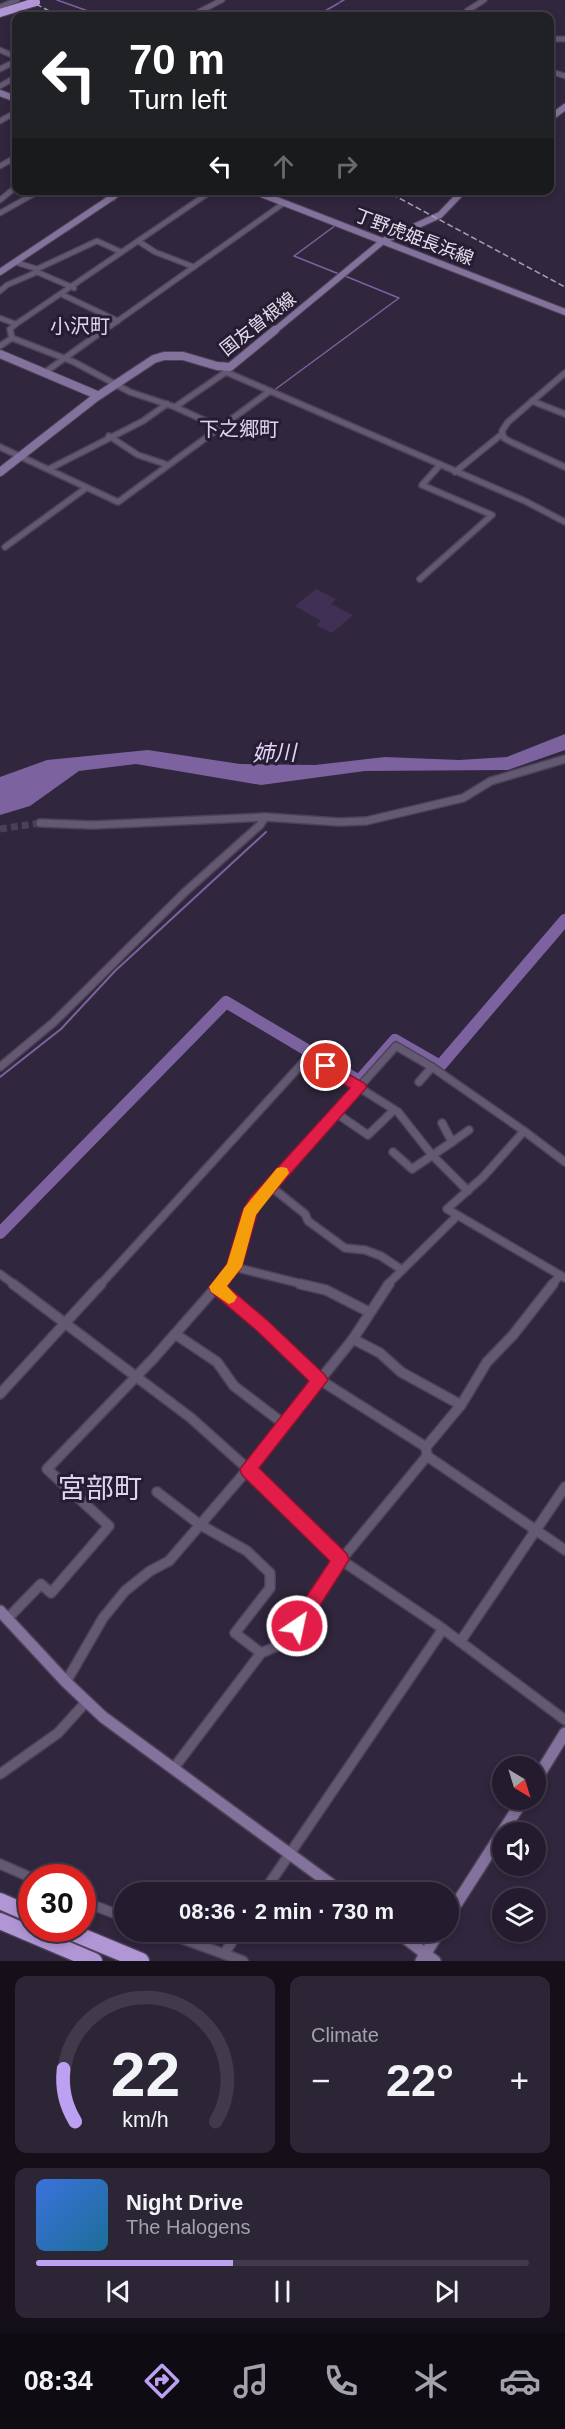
<!DOCTYPE html>
<html lang="en">
<head>
<meta charset="utf-8">
<style>
	:root { --surface:#241c2e; --page:#2c2536; --text:#f1f3f6; --muted:#a3a1aa; --line:#413a4a; --accent:#bca0f2 }
	body { margin:0; font-family:Arial,"Noto Sans JP",sans-serif; background:var(--page); color:var(--text); height:100vh; display:flex; flex-direction:column; font-size:22px; white-space:nowrap }
	* { box-sizing:border-box; margin:0 }
	p { font-size:20px; color:var(--muted) }
	.icon { flex:none; width:33px; height:33px; fill:none; stroke:currentColor; stroke-width:2; stroke-linecap:round; stroke-linejoin:round }
	.map { position:relative; height:1961px; overflow:hidden }
	.panel { display:flex; flex-direction:column; gap:15px; padding:15px; background:#140f19; flex:1 }
	.panel>* { flex:none }
	.guide { position:absolute; left:12px; top:12px; width:542px; height:183px; border-radius:12px; box-shadow:0 3px 9px #0003,0 0 0 2px var(--line); background:#202124; color:#fff; overflow:hidden }
	.needle { width:39px; rotate:142deg }
	.buttons { position:absolute; left:492px; top:1756px; display:grid; gap:12px }
	.buttons a { display:grid; place-items:center; width:54px; height:54px; border-radius:50%; background:var(--surface); box-shadow:0 3px 9px #0003,0 0 0 2px var(--line); font-size:30px }
	.speed { position:absolute; left:18px; top:1864px; display:flex; gap:12px; font-size:30px; font-weight:700; text-align:center }
	.speed>* { display:grid; place-content:center; width:78px; height:78px; border-radius:50%; background:var(--surface); box-shadow:0 3px 9px #0003,0 0 0 2px var(--line); line-height:1 }
	.speed .limit { border:9px solid #d22; background:#fff; color:#111 }
	.pin { position:absolute; display:grid; place-items:center; width:51px; height:51px; color:#fff; margin:-26px; border:3px solid #fff; border-radius:50%; box-shadow:0 2px 6px #0007 }
	.me { position:absolute; width:66px; margin:-33px; rotate:34deg; stroke-linejoin:round; filter:drop-shadow(0 0 4px #0008) }
	.turn { display:flex; align-items:center; gap:21px; height:126px; padding:0 18px; font-size:27px }
	.turn .icon { width:78px; height:78px; stroke-width:2.5 }
	.turn b { display:block; font-size:42px; line-height:51px }
	.lanes { display:flex; align-items:center; height:57px; padding:0 18px; background:#0003; justify-content:center; gap:30px; direction:ltr }
	.lanes .off { opacity:.35 }
	.big { font-size:45px; font-weight:600; line-height:1.1 }
	.panel .tile { flex:1; display:flex; flex-direction:column; justify-content:center; gap:9px; min-width:0; padding:0 21px; border-radius:12px; background:var(--page) }
	.panel .dial { align-items:center; gap:0 }
	.dial svg { height:156px; overflow:visible; fill:none; stroke:var(--line); stroke-width:7; stroke-linecap:round; text-anchor:middle }
	.dial text { fill:var(--text); stroke:none }
	.song { display:flex; align-items:center; gap:18px }
	.cover { width:72px; height:72px; border-radius:9px; background:linear-gradient(135deg,hsl(220 70% 55%),hsl(200 70% 35%)) }
	.played { height:6px; border-radius:3px; background:linear-gradient(90deg,var(--accent) 40%,var(--line) 40%) }
	.keys { display:flex; justify-content:space-around; direction:ltr }
	.heat { display:flex; justify-content:space-between; align-items:center; font-size:33px; direction:ltr }
	.panel .tiles { flex:1; display:grid; gap:15px; grid-template-columns:1fr 1fr }
	.tile:last-child { grid-column:span 2 }
	.trip { position:absolute; left:114px; top:1882px; width:345px; height:60px; border-radius:30px; background:var(--surface); box-shadow:0 3px 9px #0003,0 0 0 2px var(--line); font-weight:600; line-height:60px; text-align:center }
	.tabs { display:flex; height:96px; justify-content:space-around; align-items:center; background:#0e0b12; color:var(--muted) }
	.tabs .icon { width:42px; height:42px }
	.tabs .current { color:var(--accent) }
	.tabs b { font-size:27px; color:var(--text) }
	.map>svg:first-child { display:block }
	.green { fill:#403055 }
	.water { fill:#7c629e }
	.lines { fill:none; stroke-linecap:round; stroke-linejoin:round }
	.stream-far1 { stroke:#7c629e; stroke-width:1.5 }
	.stream { stroke:#7c629e; stroke-width:2 }
	.river { stroke:#7c629e; stroke-width:12 }
	.street-tunnel { stroke:#4b4157; stroke-width:7; stroke-dasharray:7 4; stroke-linecap:butt }
	.street-far3-casing { stroke:#4d4359; stroke-width:7 }
	.street-far2-casing { stroke:#4d4359; stroke-width:8 }
	.street-far1-casing { stroke:#4d4359; stroke-width:10 }
	.street-casing { stroke:#4d4359; stroke-width:12 }
	.secondary-far2-casing { stroke:#4d4359; stroke-width:8 }
	.secondary-far1-casing { stroke:#4d4359; stroke-width:10 }
	.secondary-casing { stroke:#4d4359; stroke-width:14 }
	.highway-far1-casing { stroke:#4d4359; stroke-width:10 }
	.highway-casing { stroke:#4d4359; stroke-width:19 }
	.street-far3 { stroke:#645973; stroke-width:4.5 }
	.street-far2 { stroke:#645973; stroke-width:5 }
	.street-far1 { stroke:#645973; stroke-width:7 }
	.street { stroke:#645973; stroke-width:9 }
	.secondary-far2 { stroke:#83729b; stroke-width:6 }
	.secondary-far1 { stroke:#83729b; stroke-width:8 }
	.secondary { stroke:#83729b; stroke-width:11 }
	.highway-far1 { stroke:#b196d6; stroke-width:8 }
	.highway { stroke:#b196d6; stroke-width:16 }
	.rail { stroke:#a69eb0; stroke-width:1.5; stroke-dasharray:6 3; stroke-linecap:butt }
	.highway-bridge-casing { stroke:#4d4359; stroke-width:10; stroke-linecap:butt }
	.highway-bridge { stroke:#b196d6; stroke-width:8 }
	.route { fill:#e11d48; stroke:#92132f; stroke-width:1.5 }
	.slow { fill:#f59e0b }
	.labels { text-anchor:middle; dominant-baseline:central; stroke-width:6; stroke-linejoin:round; paint-order:stroke }
	.far-street-label { font-size:18px; fill:#e3ddec; stroke:#261d33 }
	.far-quarter-label { font-size:20px; fill:#e0d4f3; stroke:#261d33 }
	.water-label { font-size:22px; font-style:italic; fill:#e0d2f6; stroke:#261d33 }
	.near-quarter-label { font-size:28px; fill:#e0d4f3; stroke:#261d33 }
</style>
</head>
<body>
<div class="map">
<svg width="565" height="1961" viewBox="0 0 565 1961">
	<rect width="100%" height="100%" fill="#30263d"/>
	<path class="green" d="M316,589L336,599L331,604L353,615L332,633L316,625L321,621L295,606Z"/>
	<path class="water" d="M565,734V750L508,770L365,771L261,785L136,764L79,771L30,806L0,815V777L47,760L148,750L240,764L315,765L385,757L459,760L507,757Z"/>
	<g class="lines">
		<g class="stream-far1">
			<path d="M57,0L102,16"/>
			<path d="M340,2L344,0"/>
			<path d="M277,11L294,16"/>
			<path d="M316,16L339,3"/>
			<path d="M336,225L294,256L339,274"/>
			<path d="M66,232L91,215"/>
			<path d="M273,391L399,298L345,276"/>
		</g>
		<path class="stream" d="M0,1077L61,1029L115,971L266,832"/>
		<path class="river" d="M0,1233L226,1002L359,1081L395,1040L440,1066L565,920"/>
		<path class="street-tunnel" d="M0,829L40,823"/>
		<g class="street-far3-casing">
			<g id="street-far3">
				<path d="M0,7L17,0"/>
				<path d="M467,11L484,0"/>
				<path d="M467,11L485,16"/>
				<path d="M191,16L222,0"/>
				<path d="M549,39H565"/>
				<path d="M0,50L16,57"/>
				<path d="M0,69L16,61"/>
				<path d="M549,71L565,76"/>
				<path d="M0,86L16,77"/>
				<path d="M0,121L16,112"/>
				<path d="M0,166L16,157"/>
				<path d="M95,190L113,198"/>
				<path d="M0,200L16,187"/>
				<path d="M0,213L41,190"/>
				<path d="M138,241L155,252L194,267"/>
				<path d="M15,262L37,269V272L74,288"/>
				<path d="M37,269L97,241L121,252"/>
				<path d="M0,291L7,285L37,272"/>
				<path d="M63,295L118,321"/>
				<path d="M0,318L16,324"/>
				<path d="M11,332L10,329L16,324L213,190"/>
				<path d="M102,332L284,203"/>
			</g>
		</g>
		<g class="street-far2-casing">
			<g id="street-far2">
				<path d="M12,338L74,362L130,392L175,407L226,372"/>
				<path d="M0,346L12,338L10,330"/>
				<path d="M44,373L104,330"/>
				<path d="M565,373L508,422L502,431L504,438L511,442L565,467"/>
				<path d="M270,391L525,501L565,522"/>
				<path d="M532,401L565,414"/>
				<path d="M175,407L219,427"/>
				<path d="M109,436L138,455L168,465"/>
				<path d="M0,447L118,502L270,391L226,372V369"/>
				<path d="M49,469L143,421L167,404"/>
				<path d="M455,472L502,434"/>
				<path d="M5,547L86,488"/>
				<path d="M420,579L492,515L422,485L440,465"/>
			</g>
		</g>
		<g class="street-far1-casing">
			<g id="street-far1">
				<path d="M40,823L93,825L265,817L339,822L366,821L463,798L491,781L565,759"/>
				<path d="M0,1067L54,1022L185,892L260,825L265,817"/>
				<path d="M419,1082L432,1067L524,1131"/>
				<path d="M336,1113L368,1135L394,1110"/>
				<path d="M442,1123L452,1142L469,1130"/>
				<path d="M393,1152L412,1169L452,1142"/>
				<path d="M565,1162L524,1131L483,1177L447,1209L565,1278"/>
				<path d="M270,1186L305,1214L308,1221L345,1248L365,1250L381,1256L402,1270"/>
				<path d="M234,1267L306,1285"/>
				<path d="M0,1274L15,1285"/>
				<path d="M100,1285L309,1056L398,1112L432,1155L468,1191"/>
				<path d="M218,1285L234,1267L249,1212L255,1203L396,1046L432,1067"/>
				<path d="M387,1285L457,1216"/>
				<path d="M552,1285L560,1275"/>
			</g>
		</g>
		<g class="street-casing">
			<g id="street">
				<path d="M13,1284L191,1418L248,1469L341,1560L439,1626L565,1720"/>
				<path d="M300,1284L326,1290L369,1312"/>
				<path d="M217,1287L262,1325L320,1380L426,1447"/>
				<path d="M175,1334L217,1362L234,1386L284,1424"/>
				<path d="M353,1339L380,1353L401,1372L461,1405"/>
				<path d="M0,1394L101,1284"/>
				<path d="M427,1456L565,1550"/>
				<path d="M157,1492L199,1524L247,1551L270,1573V1588L235,1633L261,1653"/>
				<path d="M7,1619L41,1584L51,1593L109,1526L47,1469L153,1359L219,1284"/>
				<path d="M460,1642L565,1487"/>
				<path d="M66,1682L103,1618L125,1591L150,1571L169,1561L248,1469L353,1339L389,1284"/>
				<path d="M173,1769L261,1653L286,1642L341,1560L427,1456L426,1447L461,1405L487,1362L513,1335L553,1284"/>
				<path d="M0,1774L58,1733L86,1702"/>
				<path d="M0,1864L32,1878"/>
				<path d="M263,1893L443,1629"/>
				<path d="M82,1901L124,1917"/>
				<path d="M164,1932L243,1961"/>
				<path d="M224,1954L238,1932"/>
			</g>
		</g>
		<g class="secondary-far2-casing">
			<g id="secondary-far2">
				<path d="M0,93L16,99"/>
				<path d="M549,119L565,107"/>
				<path d="M251,190L565,312"/>
				<path d="M0,272L123,190"/>
				<path d="M273,332L383,241L440,215L464,190"/>
			</g>
		</g>
		<g class="secondary-far1-casing">
			<g id="secondary-far1">
				<path d="M0,354L97,395"/>
				<path d="M0,472L95,398L154,359L164,356H183L217,366L230,367L275,330"/>
			</g>
		</g>
		<g class="secondary-casing">
			<g id="secondary">
				<path d="M0,1611L66,1682L103,1717L343,1893"/>
				<path d="M536,1780L565,1733"/>
				<path d="M448,1917L523,1800"/>
				<path d="M397,1932L435,1961"/>
				<path d="M421,1961L439,1932"/>
			</g>
		</g>
		<g class="highway-far1-casing">
			<path id="highway-far1" d="M0,13L29,4"/>
		</g>
		<g class="highway-casing">
			<g id="highway">
				<path d="M0,1901L32,1915"/>
				<path d="M0,1921L94,1961"/>
				<path d="M64,1929L141,1961"/>
			</g>
		</g>
		<use href="#street-far3" class="street-far3"/>
		<use href="#street-far2" class="street-far2"/>
		<use href="#street-far1" class="street-far1"/>
		<use href="#street" class="street"/>
		<use href="#secondary-far2" class="secondary-far2"/>
		<use href="#secondary-far1" class="secondary-far1"/>
		<use href="#secondary" class="secondary"/>
		<use href="#highway-far1" class="highway-far1"/>
		<use href="#highway" class="highway"/>
		<g class="rail">
			<path d="M28,0L59,16"/>
			<path d="M384,190L565,287"/>
		</g>
		<g class="highway-bridge-casing">
			<path id="highway-bridge" d="M29,4L36,2"/>
		</g>
		<use href="#highway-bridge" class="highway-bridge"/>
	</g>
	<path class="route" d="M326,1061L364,1083L367,1087L261,1207L257,1214L242,1267L227,1286L267,1320L325,1375L328,1380L259,1468L347,1554L349,1560L303,1632L297,1635L291,1632L288,1626L291,1620L330,1561L242,1475L240,1469L309,1381L256,1330L211,1292L209,1287L227,1264L242,1212L250,1198L350,1088L320,1070L318,1066L320,1062Z"/>
	<path class="slow" d="M282,1167L287,1168L289,1173L256,1215L242,1267L227,1286L237,1297L234,1302L229,1304L211,1292L209,1287L227,1264L244,1208L277,1168Z"/>
	<g class="labels">
		<g class="far-street-label">
			<text transform="translate(414 237) rotate(21)">丁野虎姫長浜線</text>
			<text transform="translate(258 324) rotate(-38)">国友曽根線</text>
		</g>
		<g class="far-quarter-label">
			<text x="80" y="326">小沢町</text>
			<text x="239" y="429">下之郷町</text>
		</g>
		<g class="water-label">
			<text transform="translate(274 753) rotate(-1)">姉川</text>
		</g>
		<g class="near-quarter-label">
			<text x="100" y="1488">宮部町</text>
		</g>
	</g>
</svg>
<div class="buttons">
<a><svg class="needle" viewBox="-14 -14 28 28"><path d="M0-13l5 13h-10z" fill="#e53935"/><path d="M0 13l5-13h-10z" fill="#a3a1aa"/></svg></a>
<a><svg class="icon" aria-label="sound" viewBox="0 0 24 24"><path d="M4 9h4l5-4v14l-5-4H4zM17 9q2 3 0 6"/></svg></a>
<a><svg class="icon" aria-label="layers" viewBox="0 0 24 24"><path d="M12 4l9 5-9 5-9-5zM3 14l9 5 9-5"/></svg></a>
</div>
<div class="speed"><div class="limit">30</div></div>
<div class="pin" style="left:326px;top:1066px;background:#d93025"><svg class="icon" aria-label="arrive" viewBox="0 0 24 24"><path d="M6 21V4h12l-3 4 3 4H6"/></svg></div>
<svg class="me" style="left:297px;top:1626px" viewBox="-20 -20 40 40"><circle r="17" fill="#e11d48" stroke="#fff" stroke-width="3"/><path d="M0-11L8 9 0 5-8 9z" fill="#fff"/></svg>
<div class="trip">08:36 · 2 min · 730 m</div>
<div class="guide">
<div class="turn"><svg class="icon" aria-label="left" viewBox="0 0 24 24"><path d="M17 20v-9H6M10 6l-5 5 5 5"/></svg><div><b>70 m</b>Turn left</div></div>
<div class="lanes"><svg class="icon" aria-label="left" viewBox="0 0 24 24"><path d="M17 20v-9H6M10 6l-5 5 5 5"/></svg><svg class="icon off" aria-label="ahead" viewBox="0 0 24 24"><path d="M12 20V5M6 11l6-6 6 6"/></svg><svg class="icon off" aria-label="right" viewBox="0 0 24 24"><path d="M7 20v-9h11M14 6l5 5-5 5"/></svg></div>
</div>
</div>
<section class="panel">
<div class="tiles">
<div class="tile dial"><svg viewBox="0 0 100 80">
<path d="M14 69A42 42 0 1 1 86 69"/>
<path d="M14 69A42 42 0 0 1 8 42" stroke="#bca0f2"/>
<text x="50" y="56" font-size="32" font-weight="700">22</text>
<text x="50" y="72" font-size="11">km/h</text>
</svg></div>
<div class="tile"><p>Climate</p>
<div class="heat"><a>−</a><b class="big">22°</b><a>+</a></div>
</div>
<div class="tile">
<div class="song"><i class="cover"></i><div><b>Night Drive</b><p>The Halogens</p></div></div>
<div class="played"></div>
<div class="keys"><svg class="icon" aria-label="previous" viewBox="0 0 24 24"><path d="M18 5L8 12l10 7zM5 5v14"/></svg><svg class="icon" aria-label="pause" viewBox="0 0 24 24"><path d="M8 5v14M16 5v14"/></svg><svg class="icon" aria-label="next" viewBox="0 0 24 24"><path d="M6 5l10 7-10 7zM19 5v14"/></svg></div>
</div>
</div>
</section>
<nav class="tabs">
<b>08:34</b>
<svg class="icon current" aria-label="directions" viewBox="0 0 24 24"><path d="M12 3l9 9-9 9-9-9zM9 14v-3h6M13 9l2 2-2 2"/></svg>
<svg class="icon" aria-label="music" viewBox="0 0 24 24"><path d="M9 18V5l10-2v13"/><circle cx="6" cy="18" r="3"/><circle cx="16" cy="16" r="3"/></svg>
<svg class="icon" aria-label="phone" viewBox="0 0 24 24"><path d="M5 4h4l2 5-3 2q2 4 5 5l2-3 5 2v4C11 20 4 13 5 4z"/></svg>
<svg class="icon" aria-label="climate" viewBox="0 0 24 24"><path d="M12 3v18M4 7l16 10M4 17L20 7"/></svg>
<svg class="icon" aria-label="car" viewBox="0 0 24 24"><path d="M5 17H2v-5l4-1 3-4h7l3 4 3 1v5h-3M9 17h6M6 11h13"/><circle cx="7" cy="17" r="2"/><circle cx="17" cy="17" r="2"/></svg>
</nav>
</body>
</html>
